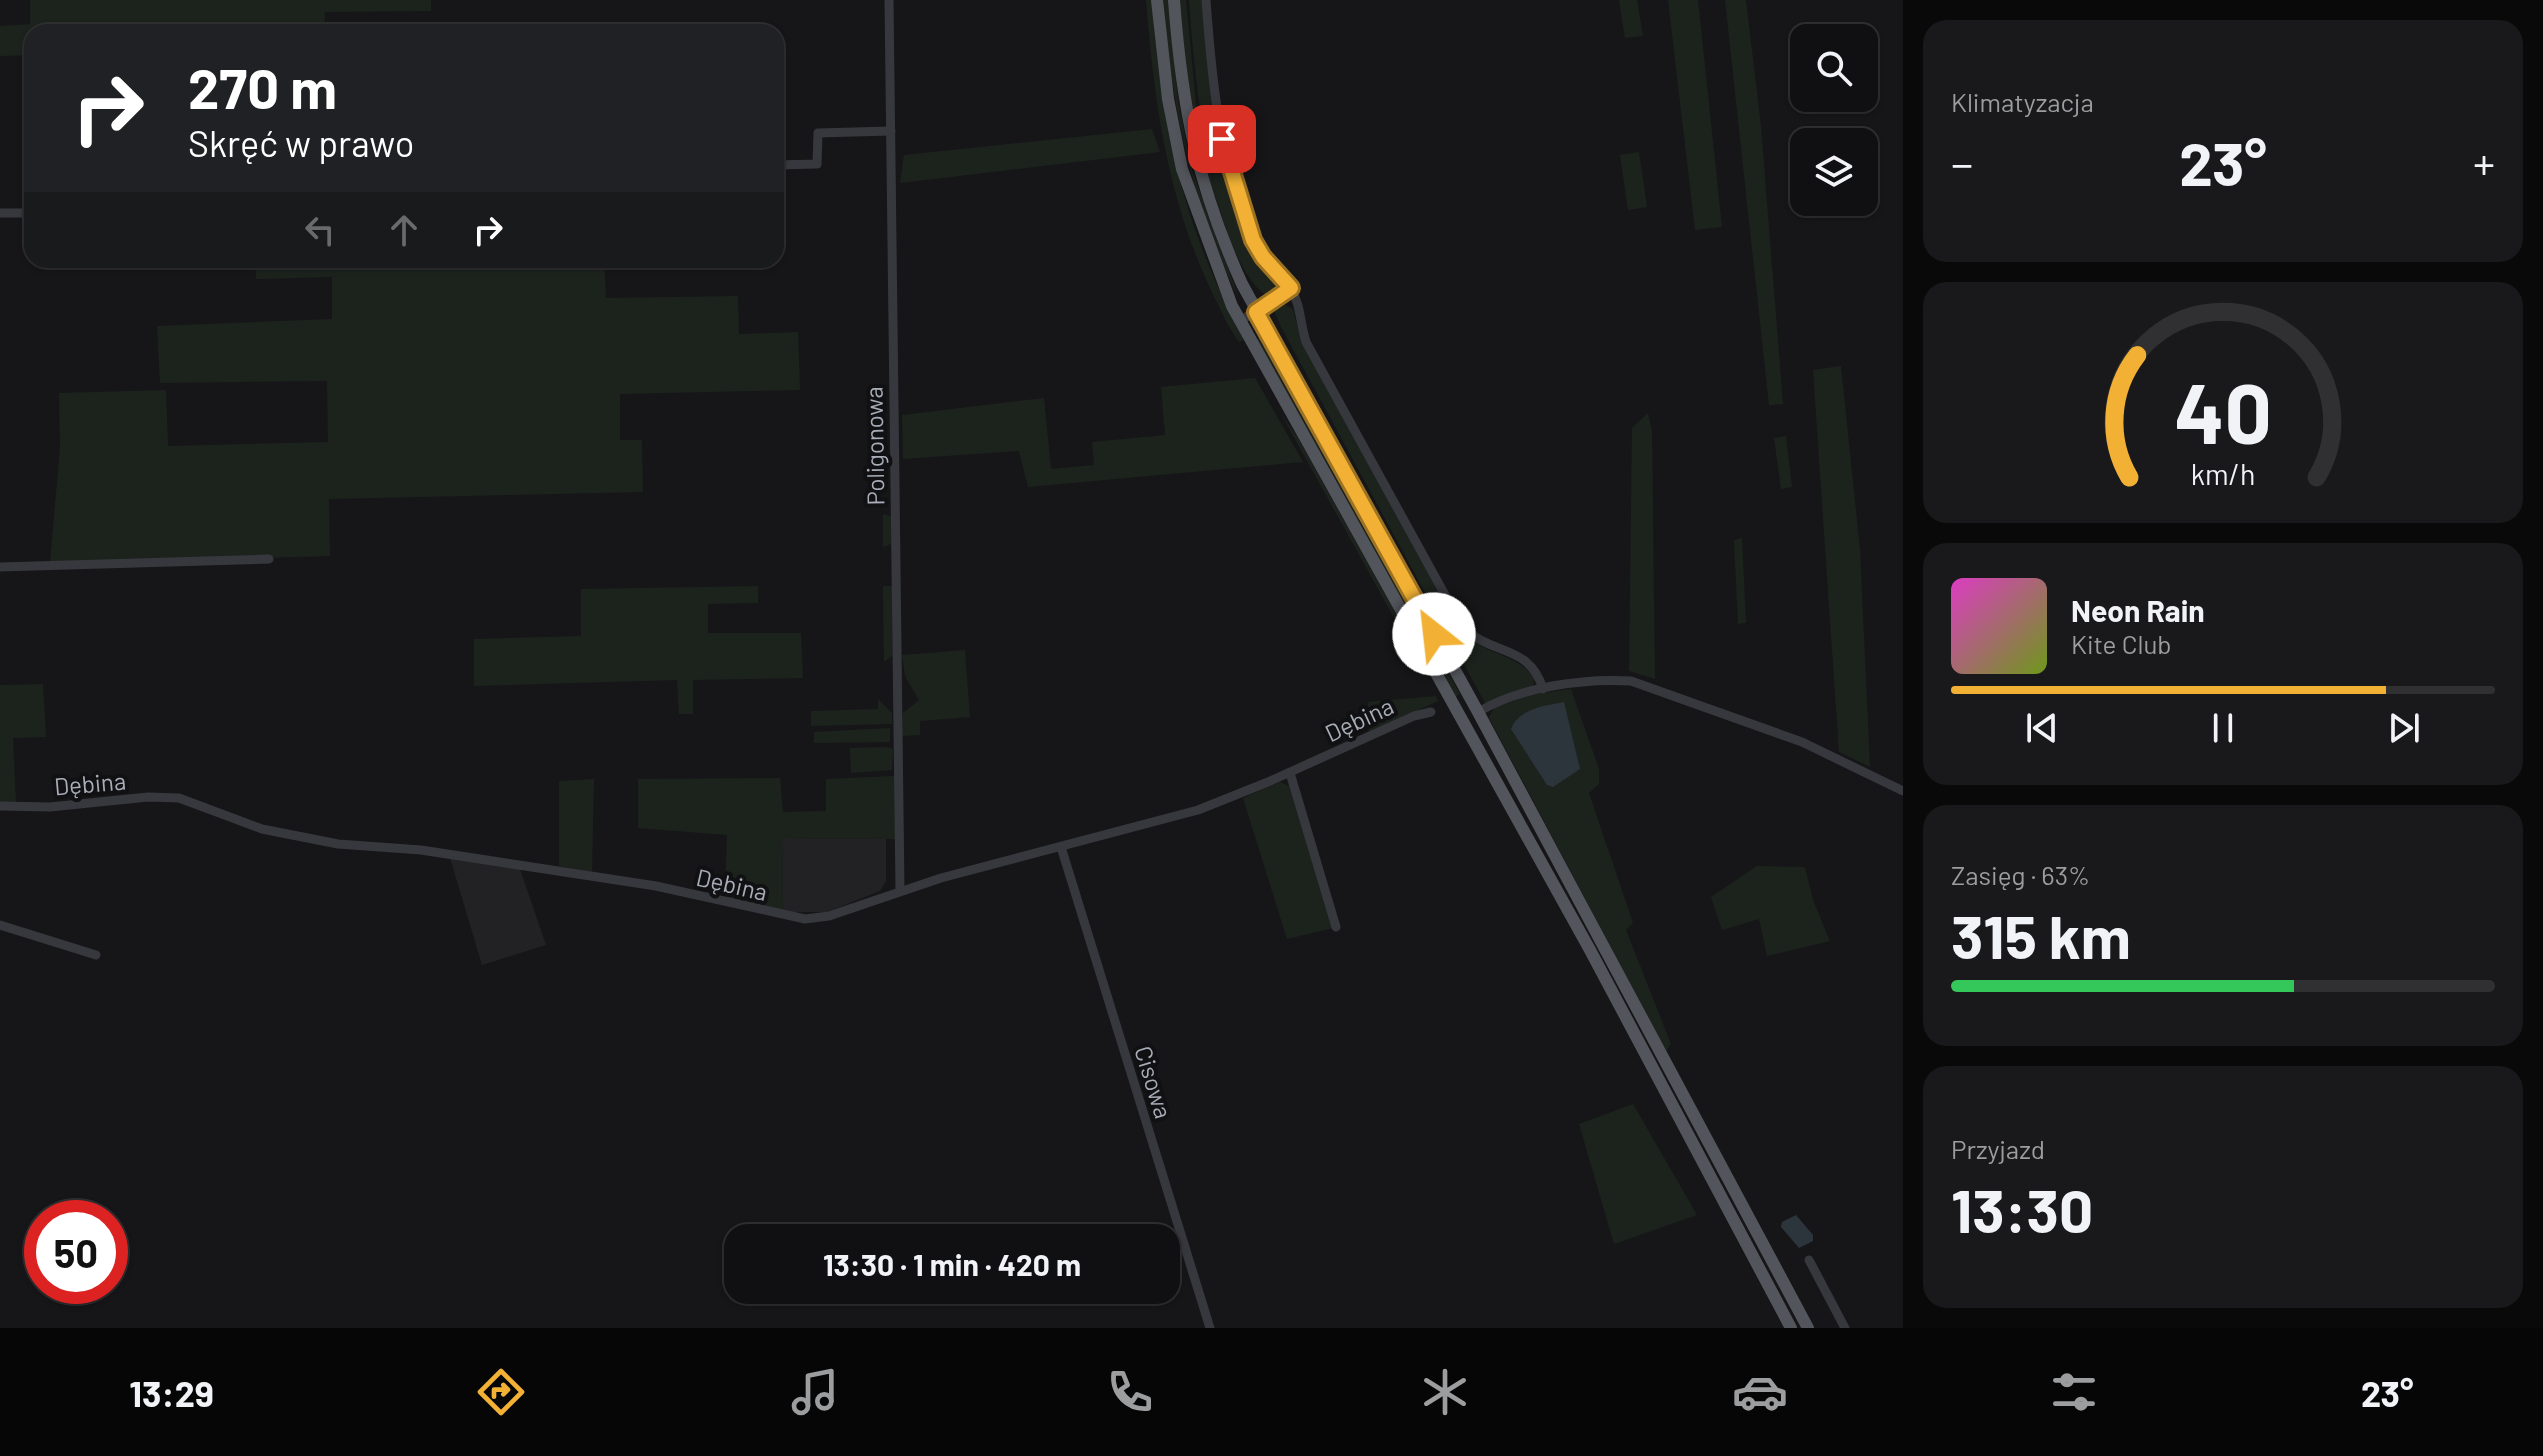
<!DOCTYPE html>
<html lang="pl">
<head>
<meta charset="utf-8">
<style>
	:root { --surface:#101012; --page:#19191b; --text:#f1f3f6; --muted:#9c9d9f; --line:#303032; --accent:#f2b134 }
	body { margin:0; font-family:Barlow,sans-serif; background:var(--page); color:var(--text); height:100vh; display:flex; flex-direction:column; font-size:30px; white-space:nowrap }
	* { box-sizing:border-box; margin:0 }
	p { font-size:26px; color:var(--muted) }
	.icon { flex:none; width:44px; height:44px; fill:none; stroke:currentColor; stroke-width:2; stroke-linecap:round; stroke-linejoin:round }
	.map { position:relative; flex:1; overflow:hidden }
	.details { display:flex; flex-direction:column; gap:20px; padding:20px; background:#09090a; width:640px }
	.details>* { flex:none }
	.guide { position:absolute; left:24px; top:24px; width:760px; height:244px; border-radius:24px; box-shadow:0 2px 6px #0004,0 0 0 2px var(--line); background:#202124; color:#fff; overflow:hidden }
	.buttons { position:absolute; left:1790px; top:24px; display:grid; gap:16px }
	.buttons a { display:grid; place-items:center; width:88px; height:88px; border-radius:16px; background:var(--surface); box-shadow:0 2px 6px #0004,0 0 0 2px var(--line); font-size:40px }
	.speed { position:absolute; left:24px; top:1200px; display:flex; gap:16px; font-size:40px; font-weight:700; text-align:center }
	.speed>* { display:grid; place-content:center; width:104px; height:104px; border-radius:50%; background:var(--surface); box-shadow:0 2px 6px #0004,0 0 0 2px var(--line); line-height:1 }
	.speed .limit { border:12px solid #d22; background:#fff; color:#111 }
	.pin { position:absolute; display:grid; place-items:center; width:68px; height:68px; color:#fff; margin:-34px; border-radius:16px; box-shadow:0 4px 12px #0006 }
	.me { position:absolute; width:88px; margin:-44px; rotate:331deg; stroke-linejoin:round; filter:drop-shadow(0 0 6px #0008) }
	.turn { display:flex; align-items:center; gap:28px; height:168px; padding:0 32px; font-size:36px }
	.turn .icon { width:104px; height:104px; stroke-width:2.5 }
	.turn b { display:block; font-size:56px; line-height:68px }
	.lanes { display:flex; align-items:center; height:76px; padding:0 32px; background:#0003; justify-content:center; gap:40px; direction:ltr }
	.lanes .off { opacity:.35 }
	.big { font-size:60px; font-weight:700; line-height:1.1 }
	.details .card { flex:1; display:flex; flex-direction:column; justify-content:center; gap:12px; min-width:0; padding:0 28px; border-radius:24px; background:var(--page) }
	.details .dial { align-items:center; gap:0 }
	.dial svg { height:208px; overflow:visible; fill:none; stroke:var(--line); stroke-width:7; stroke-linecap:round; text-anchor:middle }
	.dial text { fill:var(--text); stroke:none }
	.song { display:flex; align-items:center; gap:24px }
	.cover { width:96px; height:96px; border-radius:12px; background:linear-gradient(135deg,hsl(310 70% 55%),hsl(80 70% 35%)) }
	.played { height:8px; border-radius:4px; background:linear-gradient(90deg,var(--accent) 80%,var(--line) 80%) }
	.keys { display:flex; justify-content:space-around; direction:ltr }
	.heat { display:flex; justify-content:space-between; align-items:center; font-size:44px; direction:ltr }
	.charge { height:12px; border-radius:6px; background:linear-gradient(90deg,#34c759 63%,var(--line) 0) }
	.trip { position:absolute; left:724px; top:1224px; width:456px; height:80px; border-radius:24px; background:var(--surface); box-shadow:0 2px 6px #0004,0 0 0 2px var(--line); font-weight:700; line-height:80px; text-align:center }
	.menu { display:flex; height:128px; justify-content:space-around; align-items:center; background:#060607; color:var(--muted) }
	.menu .icon { width:56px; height:56px }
	.menu .on { color:var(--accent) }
	.menu b { font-size:36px; color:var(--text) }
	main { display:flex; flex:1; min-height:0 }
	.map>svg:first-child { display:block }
	.built { fill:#222225 }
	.green { fill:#1c231d }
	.water { fill:#2c353c }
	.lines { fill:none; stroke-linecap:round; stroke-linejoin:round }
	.minor { stroke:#37383d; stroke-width:9 }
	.major { stroke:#53555c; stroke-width:12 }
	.route-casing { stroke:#9d7322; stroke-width:20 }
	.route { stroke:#f2b134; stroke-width:14 }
	.labels { text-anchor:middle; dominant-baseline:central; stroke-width:8; stroke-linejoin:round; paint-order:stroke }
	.street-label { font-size:24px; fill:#a8adb8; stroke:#111113 }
</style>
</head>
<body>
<main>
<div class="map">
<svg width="1903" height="1328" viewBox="0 0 1903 1328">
	<rect width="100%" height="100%" fill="#161618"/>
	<g class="built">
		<path d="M782,838L886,839V881L880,891L827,912H783Z"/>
		<path d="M450,858L519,866L546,945L482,965Z"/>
	</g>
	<g class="green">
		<path d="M30,0H431V11L325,12L324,32H32V55L0,56V26L30,24Z"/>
		<path d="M1146,0H1152C1162,131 1182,222 1244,340L1239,342C1227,326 1219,306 1210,288C1167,196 1154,100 1146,0Z"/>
		<path d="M1163,0H1169L1178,101L1192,170L1240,301C1191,202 1172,109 1163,0Z"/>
		<path d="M1179,0H1186L1197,114L1223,223L1217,214L1190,108Z"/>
		<path d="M1189,0H1202L1215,127L1227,176L1252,247L1275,281V289L1269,298C1210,259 1194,70 1189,0Z"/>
		<path d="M1619,0H1637L1643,36L1625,38Z"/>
		<path d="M1668,0H1698L1722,227L1695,230Z"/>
		<path d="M1725,0H1746L1761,127L1783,404L1769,405Z"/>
		<path d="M1152,129L1160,152L900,183L904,155Z"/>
		<path d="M1639,152L1647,207L1628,210L1620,155Z"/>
		<path d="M255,260H604L606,298L738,296L739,334L798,332L800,390L620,394V440H642L643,492L329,499L330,556L50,564L60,447L59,393L166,390L168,446L328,442L327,381L160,383L157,326L332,319V277L256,279Z"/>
		<path d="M1281,302L1293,309L1301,341L1456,625C1482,658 1511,649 1534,677L1533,686L1485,703L1281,327L1273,308Z"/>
		<path d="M1261,337L1460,694L1455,697L1255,340Z"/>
		<path d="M1841,366L1860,550L1870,767L1839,752L1813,370Z"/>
		<path d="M1255,378L1303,462L1028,487L1019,451L903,459L902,415L1044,398L1051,469L1094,465L1092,442L1165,435L1161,387Z"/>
		<path d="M1280,412L1298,438L1401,623L1408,643Z"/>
		<path d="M1648,413L1652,431L1655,679L1629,671L1632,428Z"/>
		<path d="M1786,436L1792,487L1781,489L1774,438Z"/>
		<path d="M883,514L891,516V544L883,547Z"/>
		<path d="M1742,538L1746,623L1738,624L1734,540Z"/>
		<path d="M758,586V603L708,604V633H801L803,678L693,680V714H679L677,680L474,686V639L581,636V589Z"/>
		<path d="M883,586H892V656L884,662Z"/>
		<path d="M965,650L970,717L920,721V735L902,736L903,713L919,700L905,676L902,655Z"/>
		<path d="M43,684L46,737L13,738L16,803L0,802V685Z"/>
		<path d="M1571,689L1599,769V784L1589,793L1633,923L1626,930L1671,1044L1666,1051L1489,718L1494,708L1530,695Z"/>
		<path d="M1436,696L1438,701L1369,733L1368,702Z"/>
		<path d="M878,699L892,713V724L811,726V711L878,709Z"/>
		<path d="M890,728V742L814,743V732Z"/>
		<path d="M887,747L893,749L892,770L851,773L850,748Z"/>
		<path d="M895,776L896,839L782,838L783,912L725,898L727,835L638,828V779L780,778L783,812L826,811V779Z"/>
		<path d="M594,779L592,872L559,866V781Z"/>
		<path d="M1280,782L1289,786L1334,928L1287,939L1243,798Z"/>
		<path d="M1757,866L1805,867L1813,900L1830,941L1767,956L1759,919L1722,930L1711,897Z"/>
		<path d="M1633,1104L1697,1215L1614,1244L1579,1124Z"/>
	</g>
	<g class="water">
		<path d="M1564,702L1580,769L1553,787L1547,785L1511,729C1519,708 1545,706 1564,702Z"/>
		<path d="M1796,1215L1813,1235V1241L1799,1248L1781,1227L1782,1222Z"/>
	</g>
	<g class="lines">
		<g class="minor">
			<path d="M889,0L900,891"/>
			<path d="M1206,0C1212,83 1220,164 1253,241C1262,261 1280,271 1291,289C1301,305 1300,324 1306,342L1462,626C1492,657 1529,643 1543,689"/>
			<path d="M776,165L817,164L818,133L891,131"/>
			<path d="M0,213H32"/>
			<path d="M1240,321L1291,288"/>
			<path d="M0,567L269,559"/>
			<path d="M1478,712C1520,687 1583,678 1631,681L1802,742L1903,791"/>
			<path d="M1290,773L1336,927"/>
			<path d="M0,806L50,807L148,797L179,798L262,829L338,844L421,850L656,886L805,919L829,916L941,878L1198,810L1268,782L1414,716L1431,712"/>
			<path d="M1061,847L1210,1328"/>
			<path d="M0,925L96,955"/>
			<path d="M1809,1260L1845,1328"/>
		</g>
		<g class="major">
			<path d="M1157,0L1168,99L1182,169L1232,306L1590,950L1791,1328"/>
			<path d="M1174,0C1182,108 1197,184 1242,284L1478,712L1808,1328"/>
		</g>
	</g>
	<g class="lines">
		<g class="route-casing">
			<path id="route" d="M1222,139L1253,240L1263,257L1291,288L1256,312L1434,634"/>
		</g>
		<use href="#route" class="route"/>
	</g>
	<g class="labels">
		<g class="street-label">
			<text transform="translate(874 446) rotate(-91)">Poligonowa</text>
			<text transform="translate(1359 719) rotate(-25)">Dębina</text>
			<text transform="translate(90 783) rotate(-5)">Dębina</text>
			<text transform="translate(732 884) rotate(13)">Dębina</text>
			<text transform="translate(1154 1082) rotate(73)">Cisowa</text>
		</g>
	</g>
</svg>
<div class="buttons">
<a><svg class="icon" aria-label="search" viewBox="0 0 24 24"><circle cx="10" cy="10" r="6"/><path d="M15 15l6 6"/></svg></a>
<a><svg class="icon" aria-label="layers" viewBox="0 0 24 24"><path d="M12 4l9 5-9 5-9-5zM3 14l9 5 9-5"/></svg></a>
</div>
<div class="speed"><div class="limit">50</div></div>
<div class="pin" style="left:1222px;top:139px;background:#d93025"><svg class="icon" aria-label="arrive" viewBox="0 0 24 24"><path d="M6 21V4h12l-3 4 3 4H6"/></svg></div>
<svg class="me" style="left:1434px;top:634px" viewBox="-20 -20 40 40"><circle r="19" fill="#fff"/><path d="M0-13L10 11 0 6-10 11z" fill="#f2b134"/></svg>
<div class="trip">13:30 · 1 min · 420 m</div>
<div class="guide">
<div class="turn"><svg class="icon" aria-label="right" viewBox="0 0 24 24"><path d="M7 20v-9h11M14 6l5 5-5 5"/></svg><div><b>270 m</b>Skręć w prawo</div></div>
<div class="lanes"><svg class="icon off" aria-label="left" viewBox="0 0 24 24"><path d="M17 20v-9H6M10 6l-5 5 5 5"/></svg><svg class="icon off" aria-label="ahead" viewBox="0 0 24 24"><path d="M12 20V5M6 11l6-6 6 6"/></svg><svg class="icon" aria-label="right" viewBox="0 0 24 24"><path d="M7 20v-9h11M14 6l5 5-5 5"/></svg></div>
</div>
</div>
<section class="details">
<div class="card"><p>Klimatyzacja</p>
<div class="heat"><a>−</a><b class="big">23°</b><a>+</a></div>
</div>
<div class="card dial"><svg viewBox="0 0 100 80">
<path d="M14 69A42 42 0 1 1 86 69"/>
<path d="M14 69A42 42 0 0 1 17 22" stroke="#f2b134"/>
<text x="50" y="56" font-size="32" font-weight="700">40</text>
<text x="50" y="72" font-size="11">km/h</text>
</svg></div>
<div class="card">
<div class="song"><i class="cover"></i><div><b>Neon Rain</b><p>Kite Club</p></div></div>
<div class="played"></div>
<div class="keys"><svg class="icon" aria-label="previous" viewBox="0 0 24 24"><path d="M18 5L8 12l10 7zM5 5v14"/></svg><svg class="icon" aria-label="pause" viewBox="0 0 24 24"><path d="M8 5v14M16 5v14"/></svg><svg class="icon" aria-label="next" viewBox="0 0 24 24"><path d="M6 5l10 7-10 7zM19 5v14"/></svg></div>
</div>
<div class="card"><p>Zasięg · 63%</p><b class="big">315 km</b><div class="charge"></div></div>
<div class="card"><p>Przyjazd</p><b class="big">13:30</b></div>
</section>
</main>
<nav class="menu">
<b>13:29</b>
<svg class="icon on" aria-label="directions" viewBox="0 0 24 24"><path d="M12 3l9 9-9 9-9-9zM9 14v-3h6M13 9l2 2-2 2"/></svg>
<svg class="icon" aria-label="music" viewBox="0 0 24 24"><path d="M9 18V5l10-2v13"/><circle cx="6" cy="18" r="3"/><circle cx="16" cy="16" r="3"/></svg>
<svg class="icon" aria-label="phone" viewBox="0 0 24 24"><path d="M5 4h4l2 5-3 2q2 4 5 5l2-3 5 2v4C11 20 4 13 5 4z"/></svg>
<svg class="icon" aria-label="climate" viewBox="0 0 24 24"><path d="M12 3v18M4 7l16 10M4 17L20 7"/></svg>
<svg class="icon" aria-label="car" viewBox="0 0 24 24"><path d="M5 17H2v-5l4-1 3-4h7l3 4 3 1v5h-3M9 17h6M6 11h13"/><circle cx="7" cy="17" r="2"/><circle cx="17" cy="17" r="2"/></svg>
<svg class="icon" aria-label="filters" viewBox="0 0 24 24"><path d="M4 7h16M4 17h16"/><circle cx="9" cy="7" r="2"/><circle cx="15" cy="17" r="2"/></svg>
<b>23°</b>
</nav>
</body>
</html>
